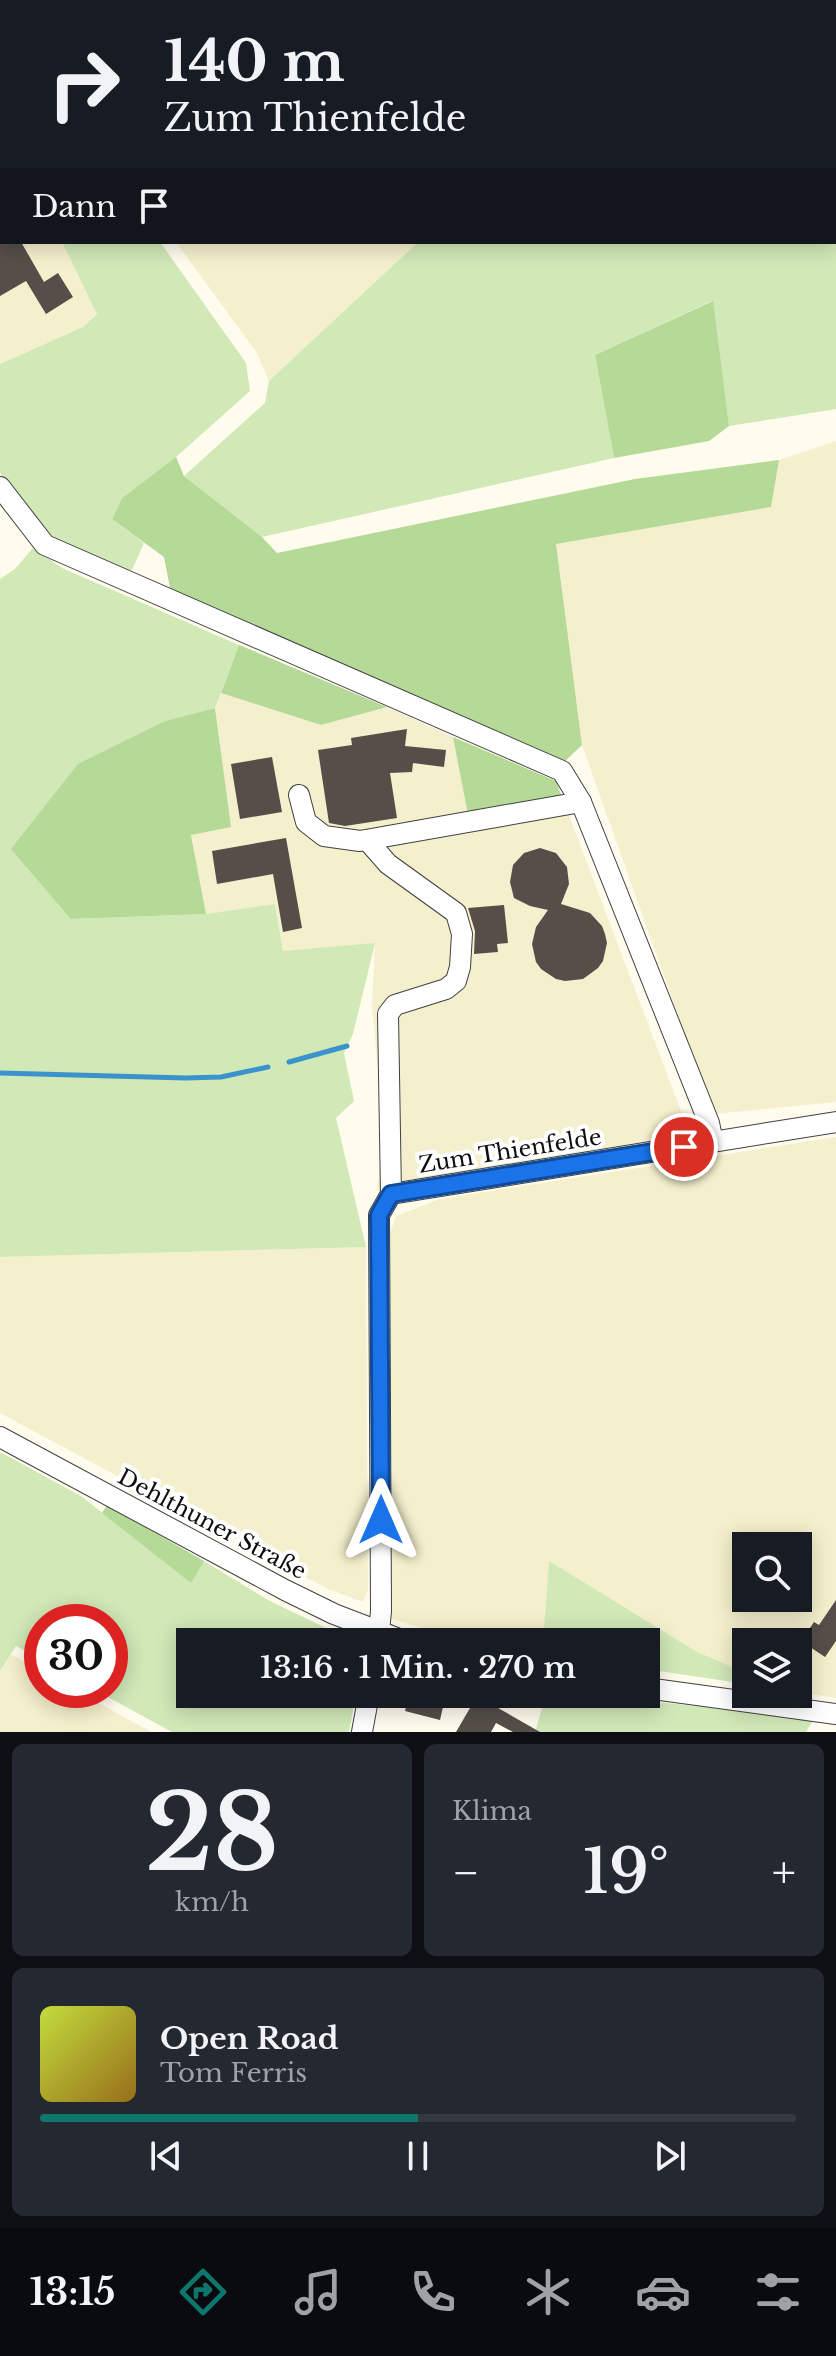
<!DOCTYPE html>
<html lang="de">
<head>
<meta charset="utf-8">
<style>
	:root { --surface:#171b24; --page:#242831; --text:#f1f3f6; --muted:#9ea1a6; --line:#363941; --accent:#0f766e }
	body { margin:0; font-family:"Libre Baskerville",serif; background:var(--page); color:var(--text); height:100vh; display:flex; flex-direction:column; font-size:30px; white-space:nowrap }
	* { box-sizing:border-box; margin:0 }
	p { font-size:26px; color:var(--muted) }
	.icon { flex:none; width:44px; height:44px; fill:none; stroke:currentColor; stroke-width:2; stroke-linecap:round; stroke-linejoin:round }
	.map { position:relative; height:1732px; overflow:hidden }
	.side { display:flex; flex-direction:column; gap:12px; padding:12px; background:#0d0f14; flex:1 }
	.side>* { flex:none }
	.banner { position:absolute; left:0px; top:0px; width:836px; height:244px; box-shadow:0 4px 20px #0003; background:#171b24; color:var(--text); overflow:hidden }
	.buttons { position:absolute; left:732px; top:1532px; display:grid; gap:16px }
	.buttons a { display:grid; place-items:center; width:80px; height:80px; border-radius:0px; background:var(--surface); box-shadow:0 4px 20px #0003; font-size:40px }
	.speed { position:absolute; left:24px; top:1604px; display:flex; gap:16px; font-size:40px; font-weight:700; text-align:center }
	.speed>* { display:grid; place-content:center; width:104px; height:104px; border-radius:50%; background:var(--surface); box-shadow:0 4px 20px #0003; line-height:1 }
	.speed .limit { border:12px solid #d22; background:#fff; color:#111 }
	.pin { position:absolute; display:grid; place-items:center; width:68px; height:68px; color:#fff; margin:-34px; border:4px solid #fff; border-radius:50%; box-shadow:0 2px 8px #0007 }
	.me { position:absolute; width:88px; margin:-44px; rotate:0deg; stroke-linejoin:round; filter:drop-shadow(0 0 6px #0008) }
	.turn { display:flex; align-items:center; gap:28px; height:168px; padding:0 32px; font-size:36px }
	.turn .icon { width:104px; height:104px; stroke-width:2.5 }
	.turn b { display:block; font-size:56px; line-height:68px }
	.then { display:flex; align-items:center; height:76px; padding:0 32px; background:#0003; gap:16px; font-size:30px }
	.big { font-size:60px; font-weight:600; line-height:1.1 }
	.side .tile { flex:1; display:flex; flex-direction:column; justify-content:center; gap:12px; min-width:0; padding:0 28px; border-radius:12px; background:var(--page) }
	.side .dial { align-items:center; gap:0 }
	.dial b { font-size:104px; line-height:1 }
	.song { display:flex; align-items:center; gap:24px }
	.cover { width:96px; height:96px; border-radius:12px; background:linear-gradient(135deg,hsl(70 70% 55%),hsl(40 70% 35%)) }
	.played { height:8px; border-radius:4px; background:linear-gradient(90deg,var(--accent) 50%,var(--line) 50%) }
	.keys { display:flex; justify-content:space-around; direction:ltr }
	.heat { display:flex; justify-content:space-between; align-items:center; font-size:44px; direction:ltr }
	.side .tiles { flex:1; display:grid; gap:12px; grid-template-columns:1fr 1fr }
	.tile:last-child { grid-column:span 2 }
	.trip { position:absolute; left:176px; top:1628px; width:484px; height:80px; border-radius:0px; background:var(--surface); box-shadow:0 4px 20px #0003; font-weight:600; line-height:80px; text-align:center }
	.dock { display:flex; height:128px; justify-content:space-around; align-items:center; background:#090b0e; color:var(--muted) }
	.dock .icon { width:56px; height:56px }
	.dock .on { color:var(--accent) }
	.dock b { font-size:36px; color:var(--text) }
	.map>svg:first-child { display:block }
	.farmland { fill:#f4f0cd; fill-rule:evenodd }
	.green { fill:#d1e8b7 }
	.forest { fill:#b5d996 }
	.lines { fill:none; stroke-linecap:round; stroke-linejoin:round }
	.stream { stroke:#3a93cc; stroke-width:5 }
	.taxiway { stroke:#dd908e; stroke-width:40 }
	.building { fill:#554e49 }
	.minor-casing { stroke:#404040; stroke-width:22 }
	.minor { stroke:#fff; stroke-width:20 }
	.route-casing { stroke:#114b97; stroke-width:20 }
	.route { stroke:#1a73e8; stroke-width:14 }
	.labels { text-anchor:middle; dominant-baseline:central; stroke-width:8; stroke-linejoin:round; paint-order:stroke }
	.street-label { font-size:22px; fill:#0d0d0d; stroke:#fff }
</style>
</head>
<body>
<div class="map">
<svg width="836" height="1732" viewBox="0 0 836 1732">
	<rect width="100%" height="100%" fill="#fffbed"/>
	<g class="farmland">
		<path d="M2,0H418L421,2H3Z"/>
		<path d="M0,17L2,242H62L97,313L83,327L0,364Z"/>
		<path d="M176,242H418L269,381L257,353Z"/>
		<path d="M836,441V1102L713,1114L582,745L556,544L770,507L779,460Z"/>
		<path d="M221,693L321,725L387,707L453,737L468,815L562,797L692,1140L377,1191L384,1133L372,1006L375,944L283,951L275,904L206,914L191,834L230,826L215,708Z"/>
		<path d="M836,1137V1698L798,1692V1642H746V1673L697,1653L549,1562L543,1642H468L389,1618L385,1249L396,1216L440,1199ZM746,1546H798V1598H746Z"/>
		<path d="M366,1247L368,1590L363,1602L328,1589L0,1413V1257Z"/>
		<path d="M11,1654L42,1672V1690H75L151,1732H0V1671Z"/>
	</g>
	<g class="green">
		<path d="M660,0H836V409L729,426L712,301L595,355L614,458L262,537L184,476L265,403L269,381L418,242H834V2H641Z"/>
		<path d="M62,242H160L246,363L250,391L176,457L122,498L112,519L144,543L132,570L121,569L56,540L38,523L5,482L0,472V364L83,327L97,314Z"/>
		<path d="M33,548L62,568L239,645L215,708L165,721L72,919L206,914L275,904L283,951L375,943L353,1034L344,1053L354,1101L336,1118L366,1247L0,1257V579L15,569Z"/>
		<path d="M0,1452L81,1496L190,1582L204,1561L268,1600L355,1642H190V1694H356L349,1732H172L95,1690H110V1622H42V1660L16,1646L0,1671Z"/>
		<path d="M549,1561L697,1652L746,1673V1684L646,1669V1642H543Z"/>
		<path d="M546,1694H583L814,1719L806,1732H535Z"/>
	</g>
	<g class="forest">
		<path d="M713,301L729,426L709,441L614,458L595,355Z"/>
		<path d="M176,457L184,476L262,537L277,553L635,479L779,460L771,507L556,544L582,745L563,763L171,593L164,557L112,519L122,498Z"/>
		<path d="M239,645L387,707L321,725L221,693Z"/>
		<path d="M215,708L231,827L191,835L206,914L71,919L11,849L78,764L165,721Z"/>
		<path d="M453,737L556,781L562,797L468,815Z"/>
		<path d="M107,1505L204,1561L191,1583L102,1513Z"/>
	</g>
	<g class="lines">
		<g class="stream">
			<path d="M289,1062L347,1046"/>
			<path d="M0,1073L186,1078L221,1077L268,1067"/>
		</g>
		<g class="taxiway">
			<path d="M495,0L508,2"/>
			<path d="M568,2L587,0"/>
		</g>
	</g>
	<g class="building">
		<path d="M0,242H21L44,282L58,273L73,297L46,314L26,281L0,296Z"/>
		<path d="M407,729L405,746L446,750L444,767L413,763L412,772L390,773L397,818L345,826L329,823L318,750L352,745L351,738Z"/>
		<path d="M272,757L282,812L240,819L231,764Z"/>
		<path d="M286,838L302,928L283,932L273,874L217,884L212,851Z"/>
		<path d="M540,848L556,853L567,867L569,884L561,904L590,913L602,926L605,934L607,943L603,961L598,968L583,979L565,981L556,979L541,969L536,962L532,944L536,927L548,910L530,906L514,898L510,882L513,865L524,853Z"/>
		<path d="M504,905L508,943L497,944L498,952L474,954L475,931L468,908Z"/>
		<path d="M836,1600V1641L825,1657L801,1641L814,1622L819,1625Z"/>
		<path d="M409,1694H446L440,1720L405,1711Z"/>
		<path d="M477,1696L540,1732H513L496,1723L491,1732H456Z"/>
	</g>
	<g class="lines">
		<g class="minor-casing">
			<g id="minor">
				<path d="M0,487L45,545L562,771L581,802L709,1123L713,1142"/>
				<path d="M299,795L306,822L324,836L360,841L581,802"/>
				<path d="M367,840L388,864L456,913L462,934L460,967L456,981L446,989L395,1005L388,1014L391,1194"/>
				<path d="M0,1437L285,1590L334,1614L407,1642"/>
				<path d="M378,1642L381,1611L379,1215L391,1194L836,1122"/>
				<path d="M646,1688L836,1714"/>
				<path d="M362,1732L369,1694"/>
			</g>
		</g>
		<use href="#minor" class="minor"/>
	</g>
	<g class="lines">
		<g class="route-casing">
			<path id="route" d="M381,1520L379,1215L391,1194L684,1147"/>
		</g>
		<use href="#route" class="route"/>
	</g>
	<g class="labels">
		<g class="street-label">
			<text transform="translate(510 1151) rotate(-9)">Zum Thienfelde</text>
			<text transform="translate(212 1524) rotate(28)">Dehlthuner Straße</text>
		</g>
	</g>
</svg>
<div class="buttons">
<a><svg class="icon" aria-label="search" viewBox="0 0 24 24"><circle cx="10" cy="10" r="6"/><path d="M15 15l6 6"/></svg></a>
<a><svg class="icon" aria-label="layers" viewBox="0 0 24 24"><path d="M12 4l9 5-9 5-9-5zM3 14l9 5 9-5"/></svg></a>
</div>
<div class="speed"><div class="limit">30</div></div>
<div class="pin" style="left:684px;top:1147px;background:#d93025"><svg class="icon" aria-label="arrive" viewBox="0 0 24 24"><path d="M6 21V4h12l-3 4 3 4H6"/></svg></div>
<svg class="me" style="left:381px;top:1520px" viewBox="-20 -20 40 40"><path d="M0-17L14 15 0 8-14 15z" fill="#1a73e8" stroke="#fff" stroke-width="4"/></svg>
<div class="trip">13:16 · 1 Min. · 270 m</div>
<div class="banner">
<div class="turn"><svg class="icon" aria-label="right" viewBox="0 0 24 24"><path d="M7 20v-9h11M14 6l5 5-5 5"/></svg><div><b>140 m</b>Zum Thienfelde</div></div>
<div class="then">Dann<svg class="icon" aria-label="arrive" viewBox="0 0 24 24"><path d="M6 21V4h12l-3 4 3 4H6"/></svg></div>
</div>
</div>
<section class="side">
<div class="tiles">
<div class="tile dial"><b>28</b><p>km/h</p></div>
<div class="tile"><p>Klima</p>
<div class="heat"><a>−</a><b class="big">19°</b><a>+</a></div>
</div>
<div class="tile">
<div class="song"><i class="cover"></i><div><b>Open Road</b><p>Tom Ferris</p></div></div>
<div class="played"></div>
<div class="keys"><svg class="icon" aria-label="previous" viewBox="0 0 24 24"><path d="M18 5L8 12l10 7zM5 5v14"/></svg><svg class="icon" aria-label="pause" viewBox="0 0 24 24"><path d="M8 5v14M16 5v14"/></svg><svg class="icon" aria-label="next" viewBox="0 0 24 24"><path d="M6 5l10 7-10 7zM19 5v14"/></svg></div>
</div>
</div>
</section>
<nav class="dock">
<b>13:15</b>
<svg class="icon on" aria-label="directions" viewBox="0 0 24 24"><path d="M12 3l9 9-9 9-9-9zM9 14v-3h6M13 9l2 2-2 2"/></svg>
<svg class="icon" aria-label="music" viewBox="0 0 24 24"><path d="M9 18V5l10-2v13"/><circle cx="6" cy="18" r="3"/><circle cx="16" cy="16" r="3"/></svg>
<svg class="icon" aria-label="phone" viewBox="0 0 24 24"><path d="M5 4h4l2 5-3 2q2 4 5 5l2-3 5 2v4C11 20 4 13 5 4z"/></svg>
<svg class="icon" aria-label="climate" viewBox="0 0 24 24"><path d="M12 3v18M4 7l16 10M4 17L20 7"/></svg>
<svg class="icon" aria-label="car" viewBox="0 0 24 24"><path d="M5 17H2v-5l4-1 3-4h7l3 4 3 1v5h-3M9 17h6M6 11h13"/><circle cx="7" cy="17" r="2"/><circle cx="17" cy="17" r="2"/></svg>
<svg class="icon" aria-label="filters" viewBox="0 0 24 24"><path d="M4 7h16M4 17h16"/><circle cx="9" cy="7" r="2"/><circle cx="15" cy="17" r="2"/></svg>
</nav>
</body>
</html>
